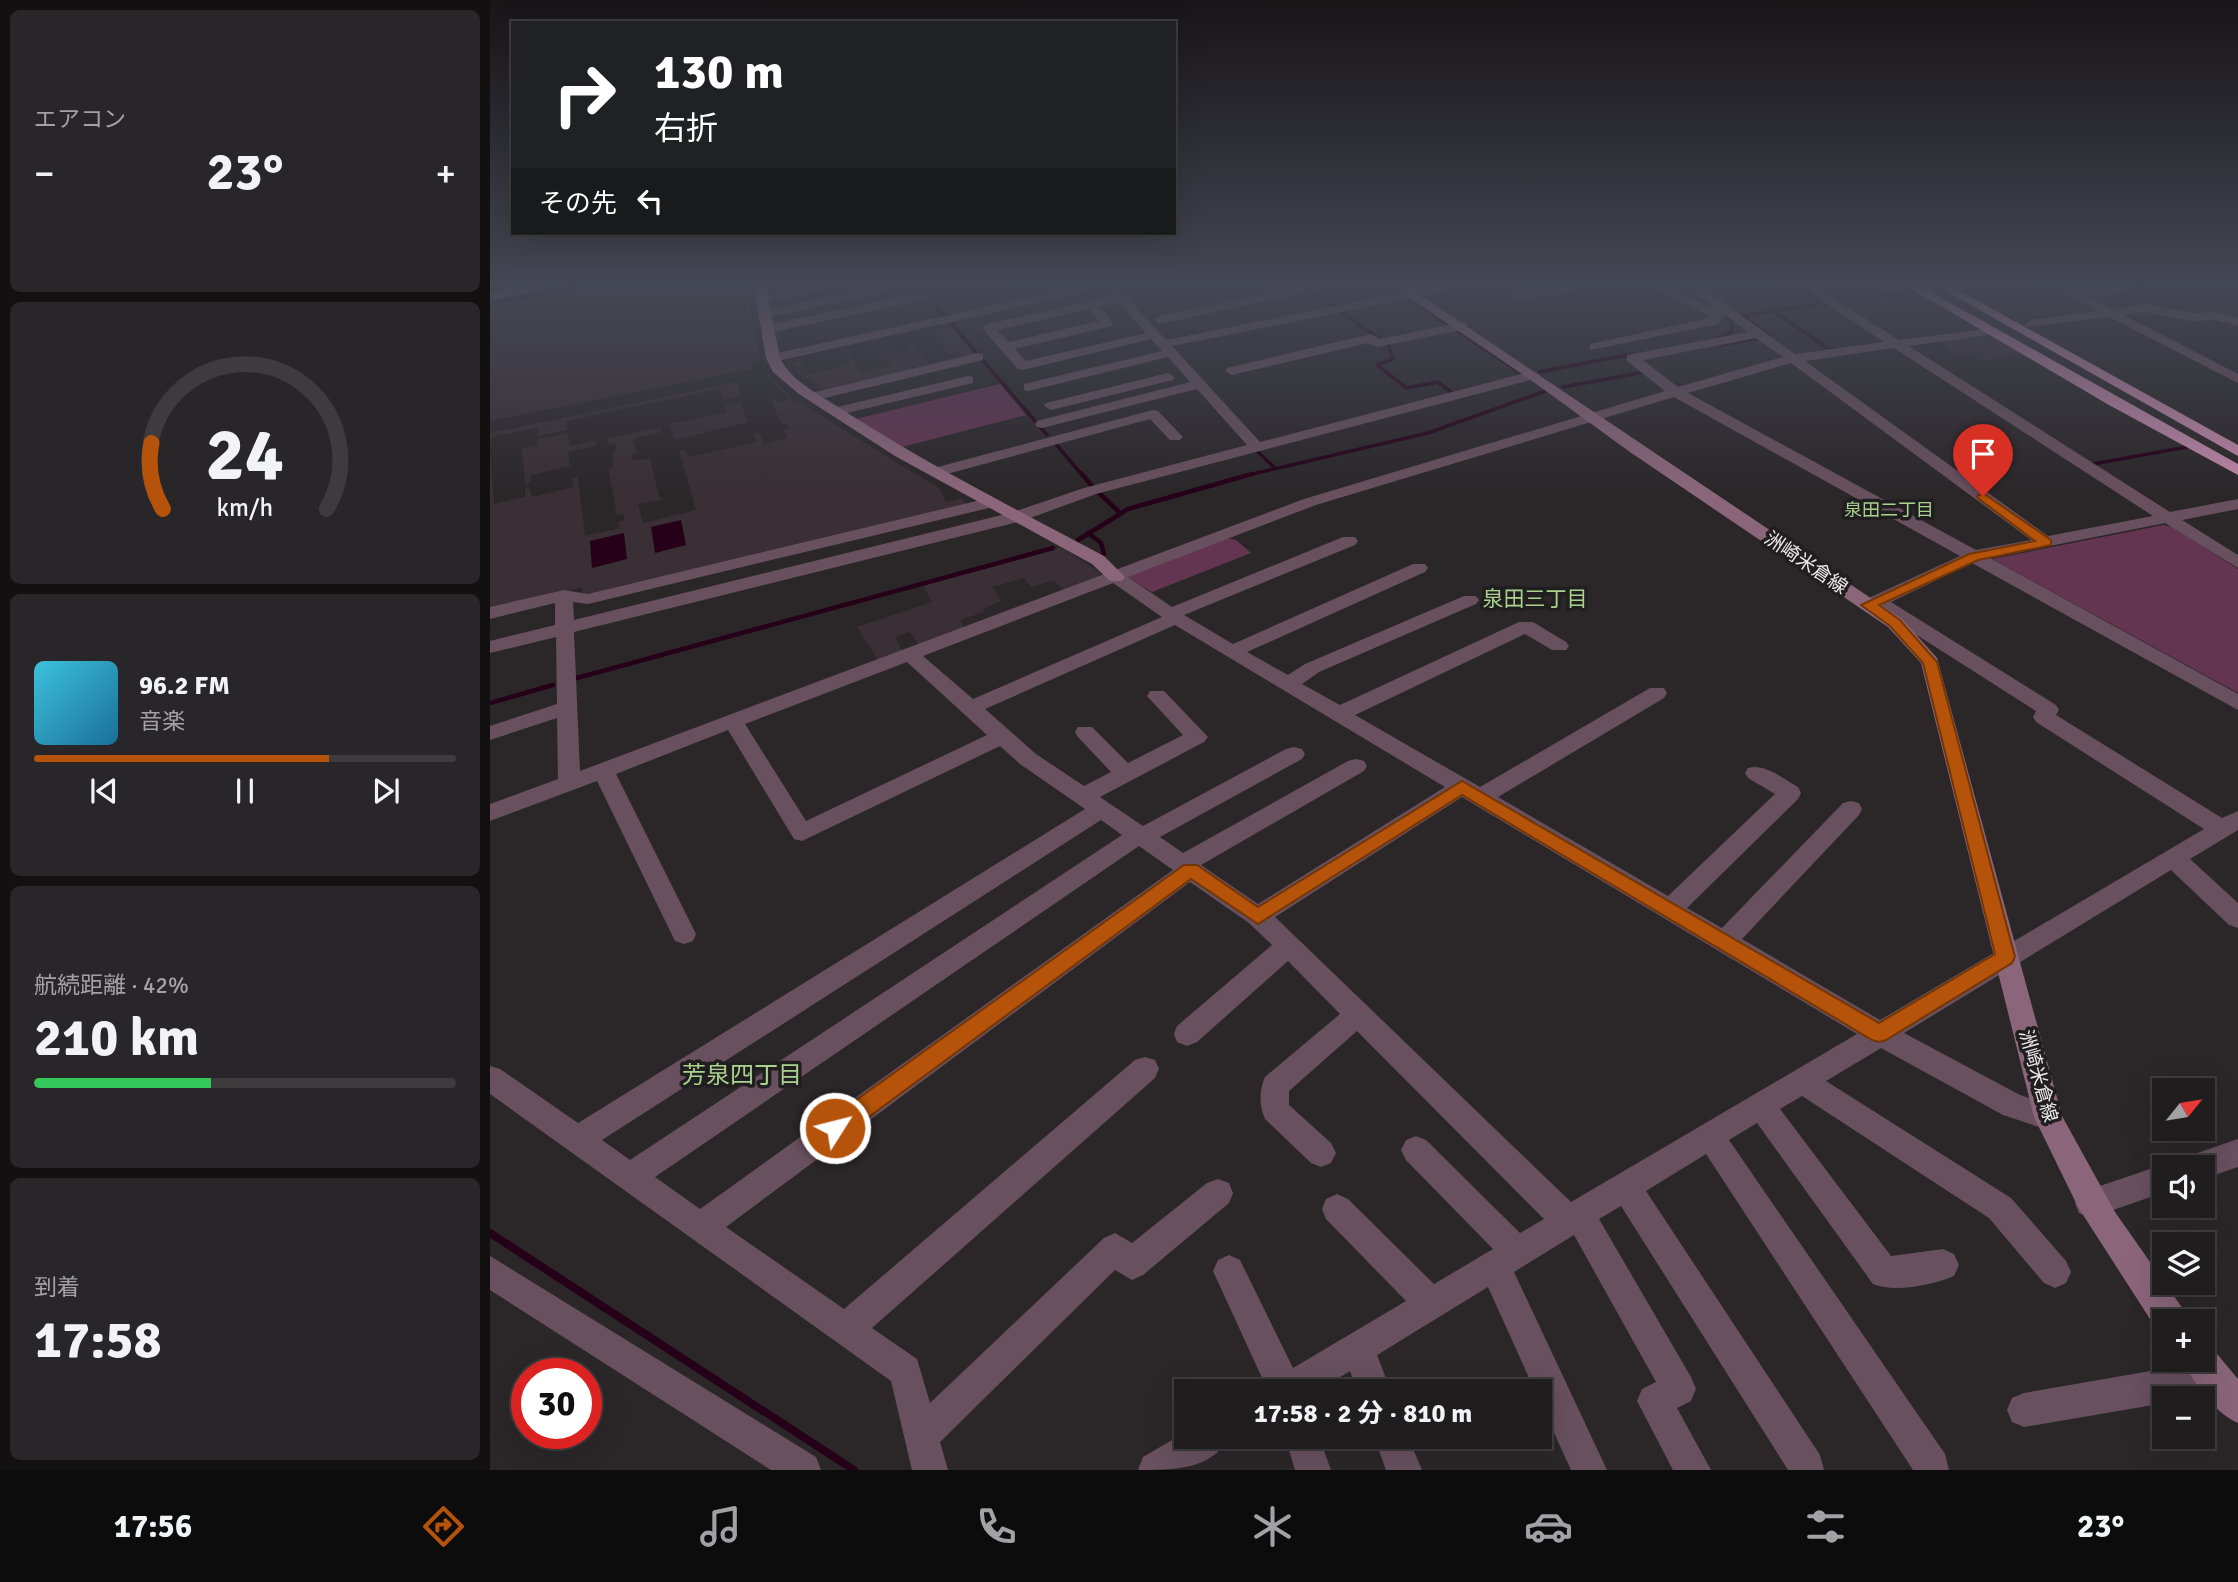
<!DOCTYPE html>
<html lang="ja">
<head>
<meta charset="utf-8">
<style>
	:root { --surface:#201d1f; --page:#282628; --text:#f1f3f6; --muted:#a2a2a4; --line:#3d3b3d; --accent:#b45309 }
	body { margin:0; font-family:Signika,"Noto Sans JP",sans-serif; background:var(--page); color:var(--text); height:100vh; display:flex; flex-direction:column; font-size:26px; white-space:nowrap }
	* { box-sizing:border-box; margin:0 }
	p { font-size:23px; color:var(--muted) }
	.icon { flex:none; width:38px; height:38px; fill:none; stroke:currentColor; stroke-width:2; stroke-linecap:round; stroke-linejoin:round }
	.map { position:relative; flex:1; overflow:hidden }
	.sheet { display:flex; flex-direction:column; gap:10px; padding:10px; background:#121011; width:490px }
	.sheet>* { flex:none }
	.hud { position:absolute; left:21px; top:21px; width:665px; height:214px; border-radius:0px; box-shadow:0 7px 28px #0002,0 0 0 2px var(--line); background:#202124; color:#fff; overflow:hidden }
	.needle { width:46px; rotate:60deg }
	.controls { position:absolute; left:1662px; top:1078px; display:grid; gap:14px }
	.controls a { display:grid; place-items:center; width:63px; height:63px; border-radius:0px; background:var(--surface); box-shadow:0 7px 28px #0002,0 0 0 2px var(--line); font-size:35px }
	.speed { position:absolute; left:21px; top:1358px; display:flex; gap:14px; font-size:35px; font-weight:700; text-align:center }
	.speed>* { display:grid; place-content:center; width:91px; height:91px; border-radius:50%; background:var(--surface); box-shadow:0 7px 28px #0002,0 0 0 2px var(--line); line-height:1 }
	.speed .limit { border:10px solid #d22; background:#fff; color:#111 }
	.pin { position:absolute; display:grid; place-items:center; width:60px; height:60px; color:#fff; margin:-72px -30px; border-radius:50% 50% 50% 0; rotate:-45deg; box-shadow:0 0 7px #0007 }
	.pin .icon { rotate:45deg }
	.me { position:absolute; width:77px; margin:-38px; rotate:54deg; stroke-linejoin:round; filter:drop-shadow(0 0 5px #0008) }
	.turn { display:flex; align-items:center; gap:24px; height:147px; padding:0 28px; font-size:32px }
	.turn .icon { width:91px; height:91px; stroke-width:2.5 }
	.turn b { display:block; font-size:49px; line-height:60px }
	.then { display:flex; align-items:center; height:66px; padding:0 28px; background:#0003; gap:14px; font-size:26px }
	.big { font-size:52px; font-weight:700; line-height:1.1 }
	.sheet .card { flex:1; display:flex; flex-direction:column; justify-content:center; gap:10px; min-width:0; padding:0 24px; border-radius:10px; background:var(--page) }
	.sheet .dial { align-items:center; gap:0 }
	.dial svg { height:182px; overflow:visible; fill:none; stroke:var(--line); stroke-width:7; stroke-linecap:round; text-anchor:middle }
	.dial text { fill:var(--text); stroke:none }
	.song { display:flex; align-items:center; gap:21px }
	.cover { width:84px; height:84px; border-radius:10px; background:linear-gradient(135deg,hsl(190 70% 55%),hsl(200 70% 35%)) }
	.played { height:7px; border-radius:4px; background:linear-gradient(90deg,var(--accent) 70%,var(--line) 70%) }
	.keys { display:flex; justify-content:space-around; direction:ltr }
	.heat { display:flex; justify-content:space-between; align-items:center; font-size:38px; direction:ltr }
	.charge { height:10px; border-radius:5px; background:linear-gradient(90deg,#34c759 42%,var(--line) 0) }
	.trip { position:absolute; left:684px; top:1379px; width:378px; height:70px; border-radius:0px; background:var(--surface); box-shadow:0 7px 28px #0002,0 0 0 2px var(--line); font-weight:700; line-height:70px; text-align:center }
	.dock { display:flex; height:112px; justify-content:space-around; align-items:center; background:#0d0c0c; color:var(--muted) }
	.dock .icon { width:49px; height:49px }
	.dock .active { color:var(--accent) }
	.dock b { font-size:32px; color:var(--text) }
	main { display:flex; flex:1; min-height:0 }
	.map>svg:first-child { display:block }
	.built { fill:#392f34; fill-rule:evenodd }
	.green { fill:#633551 }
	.water { fill:#250018 }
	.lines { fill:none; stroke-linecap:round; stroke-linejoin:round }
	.stream-far2 { stroke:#250018; stroke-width:3.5 }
	.stream-far1 { stroke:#250018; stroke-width:4.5 }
	.stream { stroke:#250018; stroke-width:8 }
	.street { fill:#68505e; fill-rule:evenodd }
	.secondary { fill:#8b667b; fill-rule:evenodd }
	.highway { fill:#be86a7; fill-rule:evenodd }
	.route { fill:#b45309; stroke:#753606; stroke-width:2 }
	.labels { text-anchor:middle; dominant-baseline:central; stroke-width:7; stroke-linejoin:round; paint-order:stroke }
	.far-neighbourhood-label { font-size:18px; fill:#aad28f; stroke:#211e20 }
	.street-label { font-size:19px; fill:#eceaeb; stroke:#211e20 }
	.neighbourhood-label { font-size:21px; fill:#aad28f; stroke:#211e20 }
	.near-neighbourhood-label { font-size:24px; fill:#aad28f; stroke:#211e20 }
</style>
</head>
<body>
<main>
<section class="sheet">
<div class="card"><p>エアコン</p>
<div class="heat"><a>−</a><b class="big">23°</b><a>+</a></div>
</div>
<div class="card dial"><svg viewBox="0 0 100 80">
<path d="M14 69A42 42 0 1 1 86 69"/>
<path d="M14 69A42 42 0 0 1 9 40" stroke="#b45309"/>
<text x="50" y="56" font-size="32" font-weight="700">24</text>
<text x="50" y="72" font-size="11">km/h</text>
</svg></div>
<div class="card">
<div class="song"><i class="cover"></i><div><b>96.2 FM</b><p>音楽</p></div></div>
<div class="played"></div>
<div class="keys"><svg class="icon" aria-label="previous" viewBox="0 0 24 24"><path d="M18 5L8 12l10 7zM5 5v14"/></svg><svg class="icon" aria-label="pause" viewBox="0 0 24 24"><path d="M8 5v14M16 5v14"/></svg><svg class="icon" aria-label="next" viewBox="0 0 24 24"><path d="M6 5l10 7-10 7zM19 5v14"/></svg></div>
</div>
<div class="card"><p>航続距離 · 42%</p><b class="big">210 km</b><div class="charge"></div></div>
<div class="card"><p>到着</p><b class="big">17:58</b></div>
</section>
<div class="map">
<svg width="1748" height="1470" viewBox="0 0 1748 1470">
	<rect width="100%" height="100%" fill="#2b2729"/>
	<g class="built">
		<path d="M91,287H260L263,302L260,306L270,360L261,362L263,369L0,421V304Z"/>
		<path d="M461,327L486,356L335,392L321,379L313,378L303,363ZM441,333L459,354L467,352L472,357L440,365L420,341L421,350L387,354L392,361L399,359L402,364L391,368L371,373L361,354L356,355L361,363L343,369L312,375L308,367L314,364L313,361Z"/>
		<path d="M1486,334L1507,339L1533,354L1493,361L1481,354L1466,356L1449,343L1456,342L1453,339Z"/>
		<path d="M279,375L297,393L304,403L312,404L450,489L456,502L472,498L476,504L101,594L92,593V587L0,610V449L4,504L35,497V488L39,487L42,497L83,487L82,478L88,477L95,536L129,528L128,522L135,520L133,514L127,515L118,468L123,467V452L127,451L125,443L119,444L118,438L170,428L172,432L145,438L143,441L148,453L142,454L143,460L160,459L169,496L173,500L148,504L153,523L206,510L189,451L195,449L198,457L267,442L264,434L269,433L274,444L297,438L294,430L299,429L297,423L291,424L281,399L286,398L287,402L299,399L278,376L247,382L252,396L234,400L229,389L76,421L77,430L49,436L47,428L2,437L0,446V433Z"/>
		<path d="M250,402L258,422L184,440L179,424L237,412L235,406Z"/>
		<path d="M78,433L80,446L105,440L106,446L78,452L80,466L41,475V483L35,484L32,448L47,445V439Z"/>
		<path d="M571,547L611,573L608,577L574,591L564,580L541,587L534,578L503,587L511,601L493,609L494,612L470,620L475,629L429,645L420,632L405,637L412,651L388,660L367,627L442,602L433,585Z"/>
	</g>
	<g class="green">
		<path d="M510,384L536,415L412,447L366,419Z"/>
		<path d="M1673,525L1683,527L1748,569V693L1502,559Z"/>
		<path d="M737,538L746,540L761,553L662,592L636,576Z"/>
	</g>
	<g class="water">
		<path d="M191,520L196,545L165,553L161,527Z"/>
		<path d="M134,533L137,559L102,568L100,541Z"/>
	</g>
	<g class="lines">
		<g class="stream-far2">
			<path d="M430,287L557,435"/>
			<path d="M816,287L898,345L903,359L887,365L917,388L948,382L961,392"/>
			<path d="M901,287L1034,375"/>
			<path d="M1310,287L1335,304"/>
			<path d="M1637,290L1651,287"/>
			<path d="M1350,302L1425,291"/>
			<path d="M0,304L85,287"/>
			<path d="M1282,310L1340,350H1344"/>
			<path d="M1226,339L1241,332L1243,327L1238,315"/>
			<path d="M1231,345L1280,336L1252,316L1337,303"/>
			<path d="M1049,372L1144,354"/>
			<path d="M1073,387L1156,372"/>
			<path d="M564,442L593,476"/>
			<path d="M766,450L785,468"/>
			<path d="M1603,464L1697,447"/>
			<path d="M754,476L938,433L1058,390"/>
		</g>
		<g class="stream-far1">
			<path d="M592,474L603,487"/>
			<path d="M608,492L630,513"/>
			<path d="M598,533L611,543L614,554L611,556"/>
			<path d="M588,540L638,509L762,474"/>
			<path d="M87,678L563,548"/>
			<path d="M0,703L63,685"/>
		</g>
		<path class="stream" d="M0,1233L364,1470"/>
		<g class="street">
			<path d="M313,287H335L329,291L274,302L268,298Z"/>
			<path d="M385,287H406L400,291L276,318L270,314L276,310Z"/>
			<path d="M584,287H605L599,291L283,362L276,358L283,354Z"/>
			<path d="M615,287H627L676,340L941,287H963L957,291L682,346L770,442L1043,371L1050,375L1048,378L606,494L532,521L84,632L90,771L814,499L1175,391L1137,361V355L1258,332L1237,316L1232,317L1229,324L1100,350V344L1219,318L1220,316L1160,287H1175L1227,309L1199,287H1212L1305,354L1394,342L1312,287H1326L1409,340L1504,328V334L1499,335L1419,346L1680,512L1748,499V509L1692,520L1748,555V568L1675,523L1500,558L1748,694V710L1482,563L1401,602L1566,705L1569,710L1566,715L1732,818L1748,811V830L1700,859L1748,903V928L1739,925L1681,870L1414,1033L1530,1095L1568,1108L1572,1117L1568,1126L1558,1130L1513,1115L1391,1048L1336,1081L1521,1198L1576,1261L1581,1272L1576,1283L1565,1288L1554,1283L1499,1218L1312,1096L1290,1109L1401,1256L1453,1249L1464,1254L1469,1265L1464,1276C1443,1285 1404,1293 1383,1284L1267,1123L1239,1140L1455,1454L1459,1470H1423L1216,1154L1156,1191L1330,1455L1334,1470H1298L1131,1206L1109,1219L1201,1377L1206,1389L1201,1401L1187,1408L1221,1470H1183L1147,1401L1152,1389L1166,1382L1084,1235L1024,1272L1117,1470H1081L1050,1402V1391H1045L998,1287L887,1355L901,1391H867L860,1371L827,1391H778L723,1271L728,1260L739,1255L750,1260L803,1368L916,1301L836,1219L832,1209L836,1199L847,1194L858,1199L944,1284L1003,1249L916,1160L911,1150L916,1140L926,1136L936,1140L1030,1233L1054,1219L867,1031L799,1091V1105L841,1143L846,1153L841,1163L831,1167L821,1163L775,1119C769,1106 769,1090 775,1077L850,1014L798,961L707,1042L697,1046L687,1042L684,1034L687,1026L782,945L759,923L700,882L236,1227L354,1309L645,1060L655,1057L665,1060L669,1069L665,1078L382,1328L427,1359L440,1403L614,1238L625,1233L642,1243L717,1183L728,1179L739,1183L743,1193L739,1203L653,1275L642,1280L625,1270L450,1442L458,1470H422L401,1381L0,1094V1066L10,1069L88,1123L595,809L530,764L510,746L312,841L304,839L238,730L126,774L206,934L203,941L194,944L185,941L107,781L0,821V804L68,779L67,718L0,740V726L67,704L66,637L0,653V641L65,625V603L0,619V607L74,590L98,594L499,498L507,503L499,508L98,604L83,602L84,620L520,513L594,488L757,445L707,389L552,428L547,427L545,424L547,421L700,382L678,357L539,391L534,390V384L672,351L661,339L533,370L528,369L492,328L498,324L623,296ZM628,302L656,333L536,361L525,349L622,326L623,323L610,307ZM599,309L609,321L519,342L507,330ZM1266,338L1293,357L1188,387L1153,360ZM1404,348L1663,516L1558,536L1315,361ZM1301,363L1541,540L1486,550L1198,393ZM1184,397L1470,556L1381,597L1370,605L1379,611L1386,609L1546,711L1543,717L1546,722L1714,829L1390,1020L1252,939L1369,815L1372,809L1369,803L1361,801L1353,803L1232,928L1197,908L1308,799L1311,793L1308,787C1293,779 1275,763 1258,768L1255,773L1258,778L1285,794L1178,896L1008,797L1174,698L1177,693L1174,688H1160L990,787L865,715L1035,634L1062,650H1076L1079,646L1076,642L1043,622H1029L850,705L812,684L829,672L986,604L989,600L986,596H974L815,664L798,675L757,652L935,572L938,568L935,564H923L743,644L694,615L865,545L868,541L865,537H853L682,607L638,577L826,505ZM623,583L672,617L483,699L433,656ZM685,625L955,787L768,904L711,865L874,771L877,766L874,761L866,759L858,761L693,853L670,837L812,759L815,754L812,749L804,747L796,749L653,826L610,797L714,742L718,737L674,691H660L657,696L693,735L638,763L602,727H588L585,732L588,737L621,772L594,786L546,754L495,709ZM417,662L497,735L316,821L255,724ZM972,797L1367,1034L1081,1202L785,917ZM611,820L632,835L140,1160L112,1140ZM649,846L683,870L210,1209L165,1177Z"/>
			<path d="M806,287H819L809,294L670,324L664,320L670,316Z"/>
			<path d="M1064,287H1093L1087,291L1024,300L1018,296L1024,292Z"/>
			<path d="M1565,287H1580L1587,290L1646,287L1640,291L1598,296L1622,309L1655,304L1702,313L1727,312L1748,318V326L1726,320L1702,321L1655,312L1634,315L1748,374V383L1619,317L1536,327L1535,324L1541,320L1607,311Z"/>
			<path d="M433,292L437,293V299L278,333L272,329L278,325Z"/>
			<path d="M972,322L977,323V329L887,347L878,343L742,375L735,371L737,368L881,334L890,339Z"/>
			<path d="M488,353L493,354V360L322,401L315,397L317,394Z"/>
			<path d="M678,373L685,377L683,380L561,410L554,406L556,403Z"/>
			<path d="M478,376L483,377V383L344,416L337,412L339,409Z"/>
			<path d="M663,410L668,411L690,434L693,437L690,440H680L660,419L446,477L438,472L440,469Z"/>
			<path d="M1748,1139V1167L1713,1179V1167H1691L1696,1157Z"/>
			<path d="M1675,1164L1684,1167H1675V1192L1600,1218L1589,1213L1585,1203L1589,1193Z"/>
			<path d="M0,1256L326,1457L331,1470H281L0,1290Z"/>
			<path d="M1724,1360L1736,1365L1741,1377L1736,1389C1716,1397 1696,1398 1675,1398V1403L1534,1427L1522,1422L1517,1410L1522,1398L1534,1393Z"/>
			<path d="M696,1432V1437H739C723,1470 682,1470 648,1470L653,1457Z"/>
			<path d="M795,1437H829L841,1470H805Z"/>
			<path d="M884,1437H918L932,1470H896Z"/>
		</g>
		<g class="secondary">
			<path d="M31,287H55L49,291L0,300V292Z"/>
			<path d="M264,287H276L290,358C301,382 334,397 356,412C439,465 527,510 614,556L635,577L632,581H620L602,564L405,456L309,394L283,372L276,358Z"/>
			<path d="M904,287H918L1412,619L1447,658L1572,1116L1625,1212L1693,1309L1697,1321H1675V1335L1669,1333L1588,1207L1544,1117L1431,663L1398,627L1140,452L1038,378Z"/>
			<path d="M1713,1345L1722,1348L1748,1379V1423C1726,1414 1702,1382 1693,1360H1713Z"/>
		</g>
		<g class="highway">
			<path d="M1418,287H1432L1748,464V475L1619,405Z"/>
			<path d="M1449,287H1463L1748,445V456Z"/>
		</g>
	</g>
	<linearGradient id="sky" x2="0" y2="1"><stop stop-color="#181517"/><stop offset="0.58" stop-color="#444754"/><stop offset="1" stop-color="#444754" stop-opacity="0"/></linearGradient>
	<rect width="1748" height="492" fill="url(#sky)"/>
	<path class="route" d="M1493,493L1561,540V545L1488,560L1389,605L1410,620L1447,662L1525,957L1522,963L1396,1040L1389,1042L1382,1040L972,795L768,924L701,879L353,1136L345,1138L337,1136L334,1128L337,1121L694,865H707L768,907L972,781L1389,1023L1505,954L1433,663L1400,626L1371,605L1479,554L1545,541L1489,499L1487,496Z"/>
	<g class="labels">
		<g class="far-neighbourhood-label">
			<text x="1399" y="510">泉田二丁目</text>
		</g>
		<g class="street-label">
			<text transform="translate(1316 563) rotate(34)">洲崎米倉線</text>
			<text transform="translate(1548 1076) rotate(74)">洲崎米倉線</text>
		</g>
		<g class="neighbourhood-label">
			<text x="1045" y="599">泉田三丁目</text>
		</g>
		<g class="near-neighbourhood-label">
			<text x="252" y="1075">芳泉四丁目</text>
		</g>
	</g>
</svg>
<div class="controls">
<a><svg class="needle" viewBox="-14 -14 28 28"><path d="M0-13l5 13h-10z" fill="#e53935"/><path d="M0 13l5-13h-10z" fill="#a2a2a4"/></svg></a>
<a><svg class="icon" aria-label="sound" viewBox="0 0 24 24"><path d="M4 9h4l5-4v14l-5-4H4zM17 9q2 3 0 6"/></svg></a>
<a><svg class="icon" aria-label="layers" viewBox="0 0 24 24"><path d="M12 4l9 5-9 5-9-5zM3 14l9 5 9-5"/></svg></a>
<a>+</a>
<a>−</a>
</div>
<div class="speed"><div class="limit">30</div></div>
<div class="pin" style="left:1493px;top:496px;background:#d93025"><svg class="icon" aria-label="arrive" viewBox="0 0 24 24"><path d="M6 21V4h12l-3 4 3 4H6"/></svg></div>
<svg class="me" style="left:345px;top:1128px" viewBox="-20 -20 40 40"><circle r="17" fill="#b45309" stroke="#fff" stroke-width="3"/><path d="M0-11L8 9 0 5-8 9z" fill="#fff"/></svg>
<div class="trip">17:58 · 2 分 · 810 m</div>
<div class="hud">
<div class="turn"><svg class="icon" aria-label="right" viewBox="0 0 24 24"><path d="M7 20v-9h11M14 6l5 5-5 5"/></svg><div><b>130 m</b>右折</div></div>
<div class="then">その先<svg class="icon" aria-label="left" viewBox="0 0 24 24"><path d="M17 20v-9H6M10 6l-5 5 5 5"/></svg></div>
</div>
</div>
</main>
<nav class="dock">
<b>17:56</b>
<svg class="icon active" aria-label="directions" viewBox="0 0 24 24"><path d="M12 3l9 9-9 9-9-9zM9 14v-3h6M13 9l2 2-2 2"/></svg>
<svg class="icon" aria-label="music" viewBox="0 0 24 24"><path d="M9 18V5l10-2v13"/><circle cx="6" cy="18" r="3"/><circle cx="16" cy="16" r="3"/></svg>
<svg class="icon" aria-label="phone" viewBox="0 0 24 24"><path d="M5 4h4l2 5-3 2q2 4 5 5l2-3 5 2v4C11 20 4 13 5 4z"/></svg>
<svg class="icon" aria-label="climate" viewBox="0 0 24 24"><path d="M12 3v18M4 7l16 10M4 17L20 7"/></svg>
<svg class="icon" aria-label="car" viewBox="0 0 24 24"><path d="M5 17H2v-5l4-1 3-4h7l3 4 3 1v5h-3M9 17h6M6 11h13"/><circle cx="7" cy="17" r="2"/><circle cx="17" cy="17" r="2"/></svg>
<svg class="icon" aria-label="filters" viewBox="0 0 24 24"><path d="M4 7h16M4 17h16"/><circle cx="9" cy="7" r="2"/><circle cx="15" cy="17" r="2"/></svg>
<b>23°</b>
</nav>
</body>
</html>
